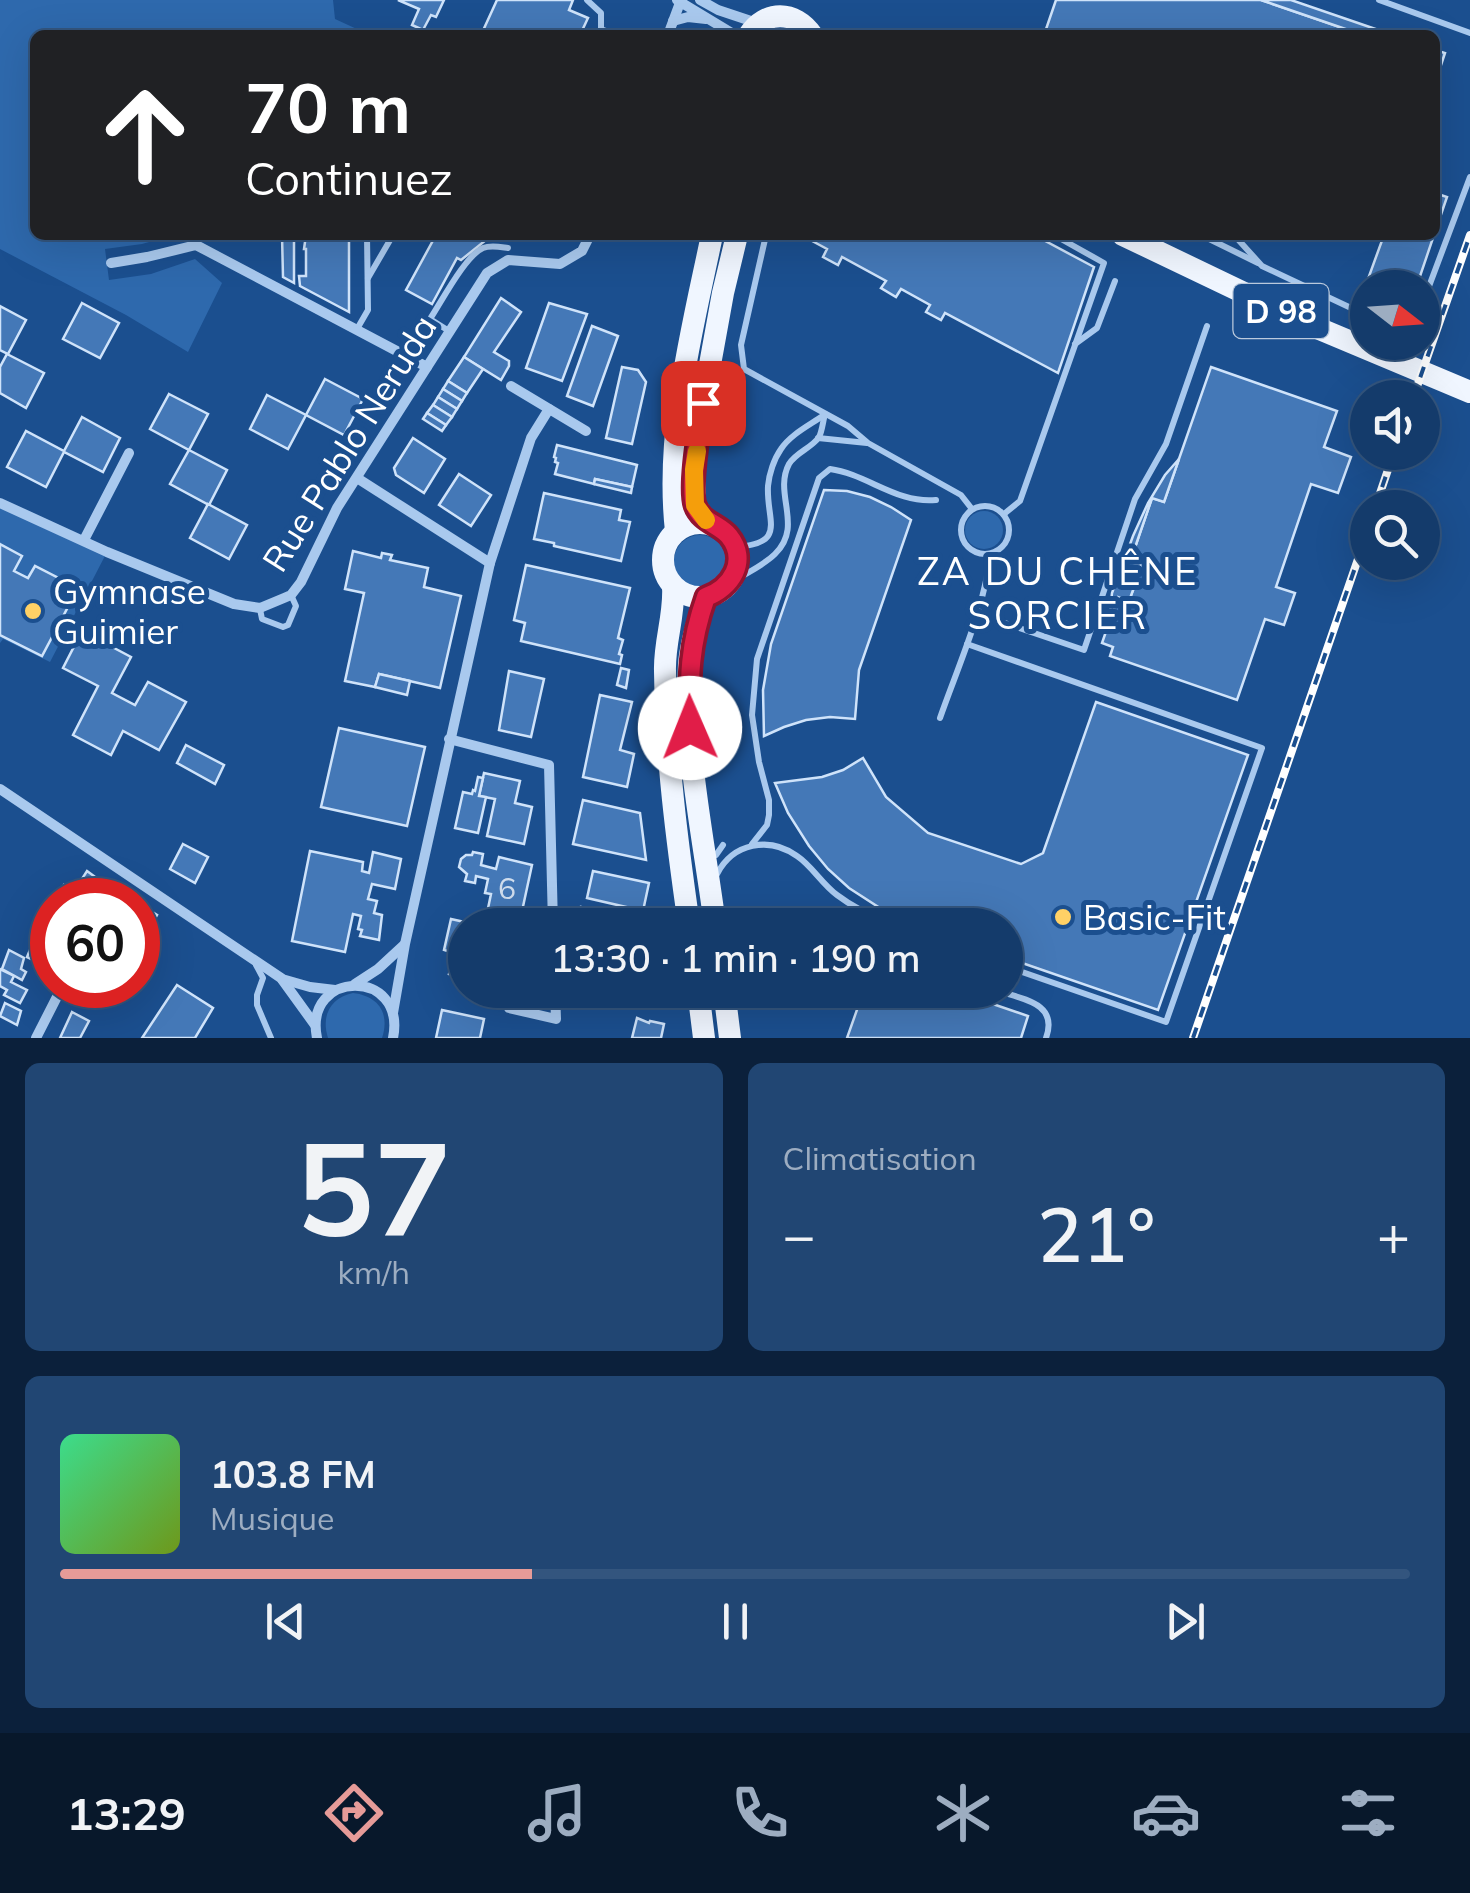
<!DOCTYPE html>
<html lang="fr">
<head>
<meta charset="utf-8">
<style>
	:root { --surface:#143b6b; --page:#214673; --text:#f1f3f6; --muted:#9dadc1; --line:#33557e; --accent:#e69b98 }
	body { margin:0; font-family:Mulish,sans-serif; background:var(--page); color:var(--text); height:100vh; display:flex; flex-direction:column; font-size:38px; white-space:nowrap }
	* { box-sizing:border-box; margin:0 }
	p { font-size:32px; color:var(--muted) }
	.icon { flex:none; width:55px; height:55px; fill:none; stroke:currentColor; stroke-width:2; stroke-linecap:round; stroke-linejoin:round }
	.map { position:relative; height:1038px; overflow:hidden }
	.details { display:flex; flex-direction:column; gap:25px; padding:25px; background:#0b203b; flex:1 }
	.details>* { flex:none }
	.hud { position:absolute; left:30px; top:30px; width:1410px; height:210px; border-radius:15px; box-shadow:0 10px 40px #0002,0 0 0 2px var(--line); background:#202124; color:#fff; overflow:hidden }
	.needle { width:65px; rotate:107deg }
	.controls { position:absolute; left:1350px; top:270px; display:grid; gap:20px }
	.controls a { display:grid; place-items:center; width:90px; height:90px; border-radius:50%; background:var(--surface); box-shadow:0 10px 40px #0002,0 0 0 2px var(--line); font-size:50px }
	.speed { position:absolute; left:30px; top:878px; display:flex; gap:20px; font-size:50px; font-weight:700; text-align:center }
	.speed>* { display:grid; place-content:center; width:130px; height:130px; border-radius:50%; background:var(--surface); box-shadow:0 10px 40px #0002,0 0 0 2px var(--line); line-height:1 }
	.speed .limit { border:15px solid #d22; background:#fff; color:#111 }
	.pin { position:absolute; display:grid; place-items:center; width:85px; height:85px; color:#fff; margin:-42px; border-radius:20px; box-shadow:0 5px 15px #0006 }
	.me { position:absolute; width:110px; margin:-55px; rotate:359deg; stroke-linejoin:round; filter:drop-shadow(0 0 8px #0008) }
	.turn { display:flex; align-items:center; gap:35px; height:210px; padding:0 50px; font-size:45px }
	.turn .icon { width:130px; height:130px; stroke-width:2.5 }
	.turn b { display:block; font-size:70px; line-height:85px }
	.big { font-size:75px; font-weight:600; line-height:1.1 }
	.details .card { flex:1; display:flex; flex-direction:column; justify-content:center; gap:15px; min-width:0; padding:0 35px; border-radius:15px; background:var(--page) }
	.details .dial { align-items:center; gap:0 }
	.dial b { font-size:130px; line-height:1 }
	.song { display:flex; align-items:center; gap:30px }
	.cover { width:120px; height:120px; border-radius:15px; background:linear-gradient(135deg,hsl(150 70% 55%),hsl(80 70% 35%)) }
	.played { height:10px; border-radius:5px; background:linear-gradient(90deg,var(--accent) 35%,var(--line) 35%) }
	.keys { display:flex; justify-content:space-around; direction:ltr }
	.heat { display:flex; justify-content:space-between; align-items:center; font-size:55px; direction:ltr }
	.details .tiles { flex:1; display:grid; gap:25px; grid-template-columns:1fr 1fr }
	.card:last-child { grid-column:span 2 }
	.trip { position:absolute; left:448px; top:908px; width:575px; height:100px; border-radius:50px; background:var(--surface); box-shadow:0 10px 40px #0002,0 0 0 2px var(--line); font-weight:600; line-height:100px; text-align:center }
	.tab-bar { display:flex; height:160px; justify-content:space-around; align-items:center; background:#08182b; color:var(--muted) }
	.tab-bar .icon { width:70px; height:70px }
	.tab-bar .current { color:var(--accent) }
	.tab-bar b { font-size:45px; color:var(--text) }
	.map>svg:first-child { display:block }
	.green { fill:#2e69ad }
	.building { fill:#4478b7; stroke:#cfe3fa; stroke-width:2.5 }
	.lines { fill:none; stroke-linecap:round; stroke-linejoin:round }
	.service { stroke:#a9c9ee; stroke-width:6 }
	.minor { stroke:#a9c9ee; stroke-width:10 }
	.primary { stroke:#f0f6ff; stroke-width:22 }
	.rail-casing { stroke:#fff; stroke-width:8 }
	.rail { stroke:#1b4f8f; stroke-width:4; stroke-dasharray:11; stroke-linecap:butt }
	.route-casing { stroke:#92132f; stroke-width:25 }
	.route { stroke:#e11d48; stroke-width:18 }
	.slow { stroke:#f59e0b; stroke-width:18 }
	.poi-dot { fill:#ffd166; stroke:#1b4f8f; stroke-width:4 }
	.labels { text-anchor:middle; dominant-baseline:central; stroke-width:10; stroke-linejoin:round; paint-order:stroke }
	.number-label { font-size:30px; fill:#d0dded }
	.shield { fill:#1b4f8f; stroke:#bbcadd; stroke-width:2.5 }
	.shield-label { font-size:32px; font-weight:bold; fill:#fff }
	.street-label { font-size:35px; fill:#fff; stroke:#1b4f8f }
	.poi-label { font-size:35px; fill:#fff; stroke:#1b4f8f; text-anchor:start }
	.neighbourhood-label { font-size:38px; letter-spacing:2.5px; fill:#fff; stroke:#1b4f8f }
</style>
</head>
<body>
<div class="map">
<svg width="1470" height="1038" viewBox="0 0 1470 1038">
	<rect width="100%" height="100%" fill="#1b4f8f"/>
	<g class="green">
		<path d="M0,0H333L335,19L359,30L357,35H35V235H174L142,244L105,249L109,280L151,274L195,259L222,283L188,352L126,315L0,249Z"/>
		<path d="M0,503L107,552L50,662L3,639L0,643Z"/>
		<circle cx="984" cy="530" r="19"/>
		<circle cx="700" cy="561" r="26"/>
		<path d="M353,993C379,996 390,1014 382,1038H328C321,1016 330,998 353,993Z"/>
	</g>
	<g class="building">
		<path d="M398,0H444L436,17L431,15L423,30L412,25L419,9Z"/>
		<path d="M497,0H573L569,10L588,18L580,35H481Z"/>
		<path d="M1056,0H1261L1363,35H1044Z"/>
		<path d="M1261,0H1291L1393,35H1363Z"/>
		<path d="M1435,50L1445,53L1435,83Z"/>
		<path d="M1435,193L1447,197L1435,232Z"/>
		<path d="M282,235H294V283L283,277Z"/>
		<path d="M306,235H349V312L300,286L299,276H306V249H304Z"/>
		<path d="M436,235H485L486,240L461,260L457,258L432,304L406,290Z"/>
		<path d="M801,235H1034L1094,267L1058,373L945,313L941,320L926,312L930,305L901,289L896,297L881,288L886,281L842,257L838,265L823,257L827,249Z"/>
		<path d="M1384,235H1434L1416,288H1368V291L1364,290Z"/>
		<path d="M501,298L521,312L494,352L509,361V366L501,380L464,357Z"/>
		<path d="M82,303L119,323L100,358L63,339Z"/>
		<path d="M549,303L587,314L562,381L526,368Z"/>
		<path d="M0,306L26,320L8,354L0,350Z"/>
		<path d="M592,326L618,336L593,406L567,396Z"/>
		<path d="M7,354L44,373L26,408L0,393V367Z"/>
		<path d="M464,357L483,369L467,393L448,381Z"/>
		<path d="M622,367L638,370L646,382L632,444L606,438Z"/>
		<path d="M1211,367L1337,411L1324,447L1351,457L1338,493L1311,484L1276,587L1295,593L1284,625L1265,619L1237,700L1110,656L1113,647L1102,643L1118,597L1129,601L1142,566L1130,562L1152,498L1164,502Z"/>
		<path d="M325,379L363,399L344,435L306,415Z"/>
		<path d="M448,381L467,393L462,401L443,389Z"/>
		<path d="M443,389L462,401L457,409L438,397Z"/>
		<path d="M169,394L208,414L189,450L150,429Z"/>
		<path d="M267,395L306,415L288,449L250,429Z"/>
		<path d="M438,397L457,409L452,417L433,405Z"/>
		<path d="M433,405L452,417L446,425L427,413Z"/>
		<path d="M427,413L446,425L442,431L423,419Z"/>
		<path d="M82,417L120,438L103,472L64,452L46,487L7,467L26,431L64,451Z"/>
		<path d="M413,438L445,459L424,493L396,475L394,468Z"/>
		<path d="M557,445L637,465L632,487L595,479L594,484L555,474L558,463L555,462L556,458L554,457Z"/>
		<path d="M189,450L227,470L209,505L170,484Z"/>
		<path d="M1179,459L1164,502L1152,498L1130,562L1142,566L1129,601L1118,597L1109,623L1112,593L1133,536L1148,503L1165,475Z"/>
		<path d="M459,474L491,495L471,526L439,505Z"/>
		<path d="M595,479L632,487L631,493L594,484Z"/>
		<path d="M824,490L847,491L870,497L891,507L911,520L859,670L855,719L830,717L806,720L784,727L764,736L763,690L771,644Z"/>
		<path d="M544,493L621,510L619,520L630,522L621,561L554,546V543L534,539Z"/>
		<path d="M208,504L247,525L229,559L190,538Z"/>
		<path d="M0,544L22,556L14,571L28,578L35,566L78,588L42,656L0,635Z"/>
		<path d="M353,551L381,558L382,553L392,555L390,560L428,568L424,587L461,596L440,688L379,674L375,687L345,681L364,593L345,589Z"/>
		<path d="M526,565L630,588L618,638L623,640L619,654L622,655L620,664L521,641L525,623L514,620Z"/>
		<path d="M82,631L131,657L112,693L135,705L148,682L186,702L159,750L123,731L111,755L73,735L98,686L63,668Z"/>
		<path d="M621,668L629,670L626,688L617,685Z"/>
		<path d="M509,671L544,679L531,737L499,730Z"/>
		<path d="M379,674L410,681L407,695L375,687Z"/>
		<path d="M600,695L632,702L620,750L634,754L627,787L583,777Z"/>
		<path d="M1096,702L1248,755L1158,1010L1005,957V925H914L897,919L849,888L828,869L809,846L788,813L775,783L822,777L843,770L863,758L886,797L928,833L1021,864L1043,853Z"/>
		<path d="M339,728L425,747L407,826L321,807Z"/>
		<path d="M186,745L224,765L215,784L177,763Z"/>
		<path d="M484,773L520,781L515,803L532,807L524,844L487,836L495,799L479,796Z"/>
		<path d="M478,777L483,778L479,796L486,797L478,833L455,828L463,792L472,794L473,790L475,791Z"/>
		<path d="M583,800L640,813L646,860L573,844Z"/>
		<path d="M183,844L208,857L195,883L170,869Z"/>
		<path d="M310,851L363,862L362,871L369,873L373,852L401,859L395,889L372,884L368,899L377,901L374,913L382,915L379,940L360,936L362,930L358,929L361,916L353,914L345,952L292,941Z"/>
		<path d="M473,852L483,854L481,865L496,869L499,857L532,865L519,925L486,918L491,894L485,893L488,879L476,876L475,883L465,881L467,874L459,867L461,859L466,855H472Z"/>
		<path d="M87,871L98,879L90,893L80,888L82,884L80,882Z"/>
		<path d="M593,871L649,883L643,911L632,908L631,911L625,910L626,907L587,898Z"/>
		<path d="M64,885L77,892L74,900H56Z"/>
		<path d="M138,903L157,915L152,924L138,916Z"/>
		<path d="M581,907L603,912L601,921L621,925H579Z"/>
		<path d="M451,919L478,925H465V977L449,974L454,953L444,950Z"/>
		<path d="M34,940L48,947L42,964L27,957Z"/>
		<path d="M9,950L24,958L21,969L26,972L22,980L2,969Z"/>
		<path d="M0,969L14,976L11,982L27,990L20,1003L4,995L7,990L0,986Z"/>
		<path d="M108,985L115,989L112,995L100,989L93,1002L74,992L77,987L75,985Z"/>
		<path d="M177,985L213,1008L195,1038H142Z"/>
		<path d="M864,990H952L1028,1016L1021,1038H847Z"/>
		<path d="M5,1003L21,1011L17,1025L0,1016Z"/>
		<path d="M442,1010L484,1019L480,1038H436Z"/>
		<path d="M72,1012L89,1021L80,1038H60Z"/>
		<path d="M637,1018L649,1023L650,1021L664,1024L661,1038H632Z"/>
	</g>
	<g class="lines">
		<g class="service">
			<path d="M587,0L601,13V29L599,35"/>
			<path d="M1379,0L1470,33"/>
			<path d="M601,29L615,35"/>
			<path d="M766,235L741,345L744,369L848,426L868,443L961,495L972,509"/>
			<path d="M1201,235L1258,263"/>
			<path d="M1234,235L1262,266L1368,316"/>
			<path d="M368,278L393,235"/>
			<path d="M1422,305L1470,177"/>
			<path d="M357,329L368,310L367,235"/>
			<path d="M449,331L430,319C442,301 465,256 483,248C491,245 500,247 508,248"/>
			<path d="M1075,344L1097,328L1115,281"/>
			<path d="M818,438L867,443"/>
			<circle cx="985" cy="530" r="24"/>
			<path d="M1004,514L1020,501L1104,263L1054,235"/>
			<path d="M736,547C788,543 766,521 768,486C769,474 774,459 781,449C791,434 810,425 824,415"/>
			<path d="M728,585C743,574 762,567 775,554C804,526 773,494 789,464C796,452 812,448 819,437C822,432 823,421 825,414"/>
			<path d="M260,609L262,619L283,627L288,625L296,606L291,595"/>
			<path d="M993,619L1084,650L1135,499L1166,444L1207,326"/>
			<path d="M967,644L1262,748L1166,1022L1005,966"/>
			<path d="M940,718C957,669 986,605 990,554"/>
			<path d="M752,844L767,825L769,815V800L759,762L752,715L757,659L819,478L830,469C867,474 897,504 936,500"/>
			<path d="M710,854L716,855L723,845"/>
			<path d="M717,874C733,843 769,836 797,856C812,866 822,884 837,895C854,908 873,917 893,925"/>
			<path d="M256,965L263,978L257,995V1005L271,1038"/>
			<path d="M995,990C1021,999 1059,1002 1046,1038"/>
		</g>
		<g class="minor">
			<path d="M677,0L735,35"/>
			<path d="M700,0L718,10L757,23"/>
			<path d="M673,21L688,17L706,19"/>
			<path d="M668,35L681,0"/>
			<path d="M111,263L147,257L196,245L427,367"/>
			<path d="M511,386L586,431"/>
			<path d="M357,478L490,563"/>
			<path d="M0,503L107,552L234,604L260,608L284,598L291,595L301,582L337,508L487,273L508,260L560,264L582,251L590,235"/>
			<path d="M84,540L129,453"/>
			<path d="M449,739L549,765L553,925"/>
			<path d="M0,789L281,978L315,1025"/>
			<path d="M107,900L109,898"/>
			<path d="M282,979L310,987L335,990"/>
			<path d="M355,984L378,969L404,945"/>
			<path d="M509,1008L556,1019L555,990"/>
			<path d="M393,1013L405,944L490,563L531,438L549,409"/>
			<path d="M36,1038L63,985"/>
			<path d="M317,1038C303,969 407,968 393,1038"/>
		</g>
		<g class="primary">
			<path d="M749,35C765,10 795,10 812,35"/>
			<path d="M1123,235L1315,327L1470,392"/>
			<circle cx="700" cy="560" r="37"/>
			<path d="M708,523L695,505L694,470L703,403L723,293L737,235"/>
			<path d="M676,531C665,433 692,331 712,235"/>
			<path d="M673,586C675,615 664,642 665,671C666,756 677,841 689,925"/>
			<path d="M706,597C698,619 691,641 689,664C684,751 704,839 715,925"/>
			<path d="M698,990L704,1038"/>
			<path d="M724,990L730,1038"/>
		</g>
		<g class="rail-casing">
			<g id="rail">
				<path d="M1413,398L1470,235"/>
				<path d="M1375,508L1394,452"/>
				<path d="M1193,1038L1368,530"/>
			</g>
		</g>
		<use href="#rail" class="rail"/>
	</g>
	<g class="lines">
		<g class="route-casing">
			<path id="route" d="M690,728C689,678 689,645 706,597C731,588 749,561 729,536C719,524 701,522 695,505C689,485 700,425 703,403"/>
		</g>
		<use href="#route" class="route"/>
		<path class="slow" d="M697,451L694,470L695,505L706,520"/>
	</g>
	<g class="poi-dot">
		<circle cx="33" cy="611" r="10"/>
		<circle cx="1063" cy="917" r="10"/>
	</g>
	<g class="labels">
		<g class="number-label">
			<text x="507" y="888">6</text>
		</g>
		<rect class="shield" x="1233.5" y="284" width="95" height="54" rx="8"/>
		<g class="shield-label">
			<text x="1281" y="311">D 98</text>
		</g>
		<g class="street-label">
			<text transform="translate(349 443) rotate(-58)">Rue Pablo Neruda</text>
		</g>
		<g class="poi-label">
			<text x="53" y="591">Gymnase<tspan x="53" dy="40">Guimier</tspan></text>
			<text x="1083" y="917">Basic-Fit</text>
		</g>
		<g class="neighbourhood-label">
			<text x="1058" y="571">ZA DU CHÊNE<tspan x="1058" dy="44">SORCIER</tspan></text>
		</g>
	</g>
</svg>
<div class="controls">
<a><svg class="needle" viewBox="-14 -14 28 28"><path d="M0-13l5 13h-10z" fill="#e53935"/><path d="M0 13l5-13h-10z" fill="#9dadc1"/></svg></a>
<a><svg class="icon" aria-label="sound" viewBox="0 0 24 24"><path d="M4 9h4l5-4v14l-5-4H4zM17 9q2 3 0 6"/></svg></a>
<a><svg class="icon" aria-label="search" viewBox="0 0 24 24"><circle cx="10" cy="10" r="6"/><path d="M15 15l6 6"/></svg></a>
</div>
<div class="speed"><div class="limit">60</div></div>
<div class="pin" style="left:703px;top:403px;background:#d93025"><svg class="icon" aria-label="arrive" viewBox="0 0 24 24"><path d="M6 21V4h12l-3 4 3 4H6"/></svg></div>
<svg class="me" style="left:690px;top:728px" viewBox="-20 -20 40 40"><circle r="19" fill="#fff"/><path d="M0-13L10 11 0 6-10 11z" fill="#e11d48"/></svg>
<div class="trip">13:30 · 1 min · 190 m</div>
<div class="hud">
<div class="turn"><svg class="icon" aria-label="ahead" viewBox="0 0 24 24"><path d="M12 20V5M6 11l6-6 6 6"/></svg><div><b>70 m</b>Continuez</div></div>
</div>
</div>
<section class="details">
<div class="tiles">
<div class="card dial"><b>57</b><p>km/h</p></div>
<div class="card"><p>Climatisation</p>
<div class="heat"><a>−</a><b class="big">21°</b><a>+</a></div>
</div>
<div class="card">
<div class="song"><i class="cover"></i><div><b>103.8 FM</b><p>Musique</p></div></div>
<div class="played"></div>
<div class="keys"><svg class="icon" aria-label="previous" viewBox="0 0 24 24"><path d="M18 5L8 12l10 7zM5 5v14"/></svg><svg class="icon" aria-label="pause" viewBox="0 0 24 24"><path d="M8 5v14M16 5v14"/></svg><svg class="icon" aria-label="next" viewBox="0 0 24 24"><path d="M6 5l10 7-10 7zM19 5v14"/></svg></div>
</div>
</div>
</section>
<nav class="tab-bar">
<b>13:29</b>
<svg class="icon current" aria-label="directions" viewBox="0 0 24 24"><path d="M12 3l9 9-9 9-9-9zM9 14v-3h6M13 9l2 2-2 2"/></svg>
<svg class="icon" aria-label="music" viewBox="0 0 24 24"><path d="M9 18V5l10-2v13"/><circle cx="6" cy="18" r="3"/><circle cx="16" cy="16" r="3"/></svg>
<svg class="icon" aria-label="phone" viewBox="0 0 24 24"><path d="M5 4h4l2 5-3 2q2 4 5 5l2-3 5 2v4C11 20 4 13 5 4z"/></svg>
<svg class="icon" aria-label="climate" viewBox="0 0 24 24"><path d="M12 3v18M4 7l16 10M4 17L20 7"/></svg>
<svg class="icon" aria-label="car" viewBox="0 0 24 24"><path d="M5 17H2v-5l4-1 3-4h7l3 4 3 1v5h-3M9 17h6M6 11h13"/><circle cx="7" cy="17" r="2"/><circle cx="17" cy="17" r="2"/></svg>
<svg class="icon" aria-label="filters" viewBox="0 0 24 24"><path d="M4 7h16M4 17h16"/><circle cx="9" cy="7" r="2"/><circle cx="15" cy="17" r="2"/></svg>
</nav>
</body>
</html>
